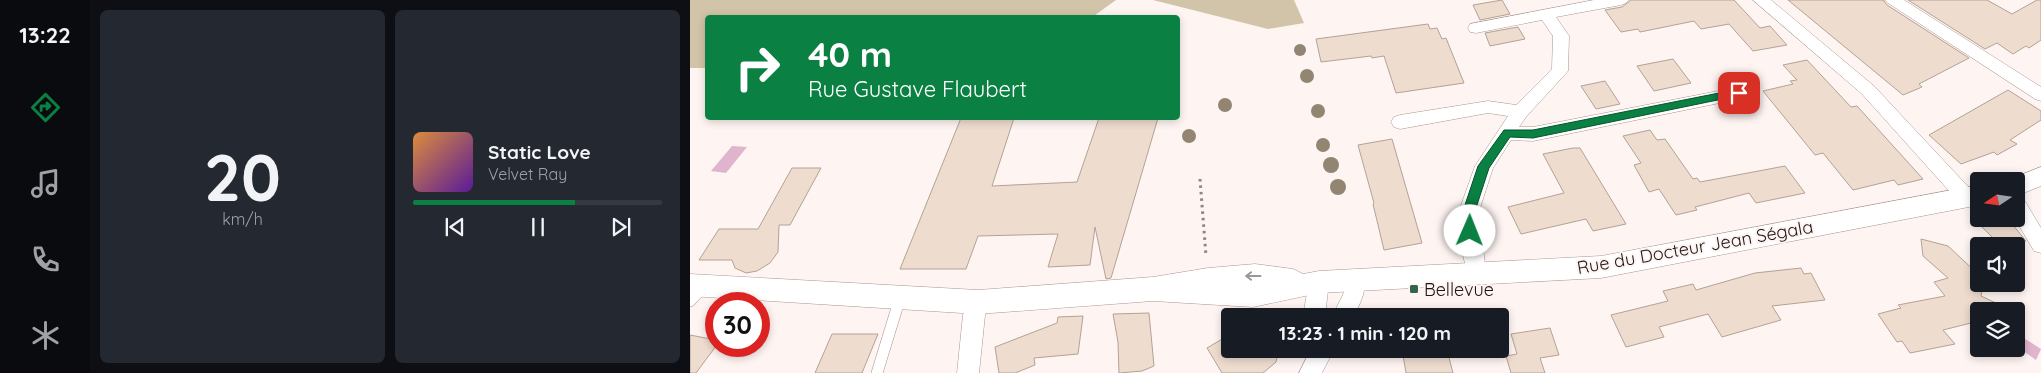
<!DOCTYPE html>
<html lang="fr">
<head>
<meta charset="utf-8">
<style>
	:root { --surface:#171b24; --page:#242831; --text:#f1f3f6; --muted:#9ea1a6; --line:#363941; --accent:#0b8043 }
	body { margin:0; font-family:Quicksand,sans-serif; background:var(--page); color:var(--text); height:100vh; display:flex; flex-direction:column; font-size:19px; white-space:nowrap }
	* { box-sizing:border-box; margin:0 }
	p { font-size:16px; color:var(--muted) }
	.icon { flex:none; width:28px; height:28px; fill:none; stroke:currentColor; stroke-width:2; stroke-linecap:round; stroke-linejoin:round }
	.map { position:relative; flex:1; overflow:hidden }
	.sheet { display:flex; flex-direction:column; gap:10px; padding:10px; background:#0d0f14; width:600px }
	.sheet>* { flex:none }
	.hud { position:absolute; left:15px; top:15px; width:475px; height:105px; border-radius:5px; box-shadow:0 2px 8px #0003; background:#0b8043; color:#fff; overflow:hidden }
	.needle { width:32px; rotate:257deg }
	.buttons { position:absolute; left:1280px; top:172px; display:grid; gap:10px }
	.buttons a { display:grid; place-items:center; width:55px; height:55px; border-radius:5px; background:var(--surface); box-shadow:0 2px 8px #0003; font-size:25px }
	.speed { position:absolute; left:15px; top:292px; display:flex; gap:10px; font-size:25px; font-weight:700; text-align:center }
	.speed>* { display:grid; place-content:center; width:65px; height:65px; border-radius:50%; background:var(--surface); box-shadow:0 2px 8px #0003; line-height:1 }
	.speed .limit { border:8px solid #d22; background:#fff; color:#111 }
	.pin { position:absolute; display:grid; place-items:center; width:42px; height:42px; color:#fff; margin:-21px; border-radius:10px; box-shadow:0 2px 8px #0006 }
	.me { position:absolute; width:55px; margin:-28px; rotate:1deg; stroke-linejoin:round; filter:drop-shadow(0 0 4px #0008) }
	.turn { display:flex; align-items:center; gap:18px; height:105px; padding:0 20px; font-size:22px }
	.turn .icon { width:65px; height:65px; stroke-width:2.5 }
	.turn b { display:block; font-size:35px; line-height:42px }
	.sheet .card { flex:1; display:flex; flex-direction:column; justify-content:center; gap:8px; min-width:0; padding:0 18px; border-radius:8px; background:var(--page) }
	.sheet .dial { align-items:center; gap:0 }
	.dial b { font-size:65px; line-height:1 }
	.song { display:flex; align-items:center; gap:15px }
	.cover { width:60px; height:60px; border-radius:8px; background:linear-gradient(135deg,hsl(30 70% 55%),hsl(270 70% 35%)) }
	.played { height:5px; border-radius:2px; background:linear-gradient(90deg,var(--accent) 65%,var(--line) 65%) }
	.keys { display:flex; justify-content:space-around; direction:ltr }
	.sheet .tiles { flex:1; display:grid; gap:10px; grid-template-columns:repeat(2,1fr) }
	.trip { position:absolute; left:531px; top:308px; width:288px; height:50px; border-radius:5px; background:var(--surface); box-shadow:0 2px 8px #0003; font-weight:800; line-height:50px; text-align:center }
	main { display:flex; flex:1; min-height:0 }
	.tab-bar { display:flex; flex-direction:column; width:90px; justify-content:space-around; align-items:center; background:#090b0e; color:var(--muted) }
	.tab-bar .icon { width:35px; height:35px }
	.tab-bar .on { color:var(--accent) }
	.tab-bar b { font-size:22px; color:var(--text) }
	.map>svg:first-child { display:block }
	.green { fill:#d2c4a8 }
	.water { fill:#e0b4cd }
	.building { fill:#eedccf; stroke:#b3a295 }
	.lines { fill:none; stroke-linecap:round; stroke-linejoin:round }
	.service-casing { stroke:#aa958f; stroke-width:12 }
	.minor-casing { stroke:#aa958f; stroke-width:1 }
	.tertiary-casing { stroke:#aa958f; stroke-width:1 }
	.path { stroke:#8d8482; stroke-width:3; stroke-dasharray:2.5 4; stroke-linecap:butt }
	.service { stroke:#fff; stroke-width:11 }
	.minor { fill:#fff; fill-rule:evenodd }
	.tertiary { fill:#fff; fill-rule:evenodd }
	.tree { fill:#928571 }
	.oneway { stroke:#9a9796 }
	.route { fill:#0b8043; stroke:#07532c }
	.poi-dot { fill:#30654b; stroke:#fef4f2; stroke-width:2 }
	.labels { text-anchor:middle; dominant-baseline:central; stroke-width:4; stroke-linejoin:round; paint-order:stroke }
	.street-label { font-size:18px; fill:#1f1716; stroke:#fef4f2 }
	.poi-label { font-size:18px; fill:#1f1716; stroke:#fef4f2; text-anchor:start }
</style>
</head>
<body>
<main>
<nav class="tab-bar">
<b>13:22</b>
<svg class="icon on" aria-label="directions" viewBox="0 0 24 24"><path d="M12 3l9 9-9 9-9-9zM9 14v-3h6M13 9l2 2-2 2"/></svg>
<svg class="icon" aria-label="music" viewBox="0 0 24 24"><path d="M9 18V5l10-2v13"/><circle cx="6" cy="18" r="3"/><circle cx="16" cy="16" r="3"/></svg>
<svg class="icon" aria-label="phone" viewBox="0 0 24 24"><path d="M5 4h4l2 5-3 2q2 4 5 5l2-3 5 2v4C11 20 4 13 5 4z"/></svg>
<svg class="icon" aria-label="climate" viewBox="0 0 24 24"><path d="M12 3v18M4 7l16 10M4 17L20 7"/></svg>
</nav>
<section class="sheet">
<div class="tiles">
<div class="card dial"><b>20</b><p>km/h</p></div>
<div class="card">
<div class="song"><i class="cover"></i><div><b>Static Love</b><p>Velvet Ray</p></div></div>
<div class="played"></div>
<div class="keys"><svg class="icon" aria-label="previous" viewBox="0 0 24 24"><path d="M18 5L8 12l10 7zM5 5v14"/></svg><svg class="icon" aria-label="pause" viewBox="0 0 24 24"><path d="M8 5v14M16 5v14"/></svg><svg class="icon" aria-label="next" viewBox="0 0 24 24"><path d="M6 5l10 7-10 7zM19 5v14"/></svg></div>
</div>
</div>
</section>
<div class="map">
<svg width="1351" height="373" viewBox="0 0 1351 373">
	<rect width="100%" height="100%" fill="#fef4f2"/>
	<g class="green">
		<path d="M0,0H426L401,18H18L17,68H0Z"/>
		<path d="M463,0H604L614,23L578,29Z"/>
	</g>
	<g class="water">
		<path d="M42,146L57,147L36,173L21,171Z"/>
		<path d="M1326,333L1351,349L1346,360L1326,346Z"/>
	</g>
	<g class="building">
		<path d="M812,0L820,14L790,20L783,5Z"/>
		<path d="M941,0H1044L1070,28L1080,26L1097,45L1063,51L1039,24L1011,29L1004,21L950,32L948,29L931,32L915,10L932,7Z"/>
		<path d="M1098,0H1193L1197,5L1279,58L1229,84L1232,87L1213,95Z"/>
		<path d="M1218,0H1297L1322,14L1347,0H1351V40L1339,48L1336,46L1323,54L1307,43L1295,49Z"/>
		<path d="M738,24L740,29L747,28L752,39L756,38L774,83L706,93L694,56L682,58L681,56L631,62L626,39Z"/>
		<path d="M828,27L835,39L800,46L795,33Z"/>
		<path d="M983,59L1001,83L964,91L947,66Z"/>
		<path d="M1117,60L1161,107L1167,106L1233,179L1208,185L1204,180L1163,190L1133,153L1125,155L1073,91L1103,84L1100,81L1107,80L1093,65Z"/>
		<path d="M915,81L930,104L906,109L891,86Z"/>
		<path d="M1318,90L1351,111V120L1320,140L1327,144L1307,155L1304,152L1271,164L1239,135Z"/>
		<path d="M271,118H324L302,186L387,182L409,118H468L421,278L416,279L405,227L400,265L358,267L368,234L288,236L276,269H210Z"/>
		<path d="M960,130L967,140L975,139L1003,179L1007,178L1010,182L1095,166L1115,193L1066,203L1059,193L1005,207L1007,210L986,215L969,189L959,192L944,165L951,163L933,136Z"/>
		<path d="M702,139L732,243L694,250L683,204L684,203L668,145Z"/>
		<path d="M883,148H890L936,224L903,231L896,219L831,234L818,207L874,193L853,154Z"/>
		<path d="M102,168H131L100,225H89L88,252L80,263L67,271L56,273L45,268L42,260H9L29,229H68Z"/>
		<path d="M1308,219H1318L1336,241L1311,246L1289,224Z"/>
		<path d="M1231,239L1258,246L1289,275V284H1293L1291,296L1323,311H1280L1289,321L1253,330L1265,344L1220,353L1212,341L1207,342L1188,314L1211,308L1208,305L1255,296L1244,282L1258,278L1233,256Z"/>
		<path d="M1111,268L1114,274L1121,273L1135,300L1082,306L1091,320L1032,337L1018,314L969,327L974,337L936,347L921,315L978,301L973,291L1003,284L1006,290L1065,273Z"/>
		<path d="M459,313L464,366L452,371L429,373L428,342L423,314Z"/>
		<path d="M393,316L388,354L344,358L345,365L325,373H309L305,347L367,323L368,317Z"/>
		<path d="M860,328L869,355L850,358L855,373H821L816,356L827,354L821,334Z"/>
		<path d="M142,334H188L172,373H125Z"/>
		<path d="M0,335L26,340V346L6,373H0Z"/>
		<path d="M539,335L540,349H589L586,362L573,373H532L517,348Z"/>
		<path d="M712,349H730L732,354L757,350L763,373H716Z"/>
	</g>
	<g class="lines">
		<g class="service-casing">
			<g id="service">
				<path d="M0,301L13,287"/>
				<path d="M187,373L210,298"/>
			</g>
		</g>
		<g class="minor-casing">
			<g id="minor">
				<path d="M904,0H939L936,3L931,5L866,17L879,36L878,71L836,117L829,127H843L1049,87L1055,89L1057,93L1055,97L1049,99L843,141L821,140L803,168L789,211L796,274L793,280L786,283L779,280L772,251L769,211L785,166L818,116L798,113L710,129L704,127L701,122L704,117L710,115L798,101L826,105L862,69L863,36L852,20L786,33L780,32L778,28L780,24Z"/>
				<path d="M1063,0H1081L1184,86L1284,193L1286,198L1284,203L1277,206L1270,203L1172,94Z"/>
				<path d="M1195,0H1214L1351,87V101L1345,99L1198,3Z"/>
				<path d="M1326,195L1333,198L1351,228V253L1344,251L1325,219Z"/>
				<path d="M665,271L672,274C679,288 670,303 664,316H642L653,295L658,274Z"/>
				<path d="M629,273L636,276L639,282L635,316H613L619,282L622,276Z"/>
				<path d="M288,293L295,295L298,302L295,315L289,373H267L273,315L281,295Z"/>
				<path d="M621,349H644L632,373H609Z"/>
			</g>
		</g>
		<g class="tertiary-casing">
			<g id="tertiary">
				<path d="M1351,167V186L1326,196V181L1318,180Z"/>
				<path d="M1289,185V205L911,278L629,293L563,307L463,301L288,314L0,296V274L288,290L463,277L518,268L565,264L603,269L613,274L629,271L911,256Z"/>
			</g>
		</g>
		<path class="path" d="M510,179L516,256"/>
		<use href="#service" class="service"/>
		<use href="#minor" class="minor"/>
		<use href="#tertiary" class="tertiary"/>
	</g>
	<g class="tree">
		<circle cx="610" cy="50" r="6"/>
		<circle cx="617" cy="76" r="7"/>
		<circle cx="535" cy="105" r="7"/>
		<circle cx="628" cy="111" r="7"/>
		<circle cx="499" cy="136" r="7"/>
		<circle cx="633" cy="145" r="7"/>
		<circle cx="641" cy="165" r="8"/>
		<circle cx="648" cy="187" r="8"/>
	</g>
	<defs><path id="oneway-shaft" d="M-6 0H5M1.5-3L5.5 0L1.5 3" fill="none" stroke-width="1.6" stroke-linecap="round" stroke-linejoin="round" transform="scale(1.25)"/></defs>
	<use class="oneway" href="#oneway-shaft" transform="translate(563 276) rotate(180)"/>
	<path class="route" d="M1049,89L1054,93L1052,95L843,138L820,137L799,168L785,211L786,231L785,235H776L773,211L788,166L814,130H843Z"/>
	<rect class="poi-dot" x="719" y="284" width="10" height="10" rx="2.5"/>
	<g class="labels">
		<g class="street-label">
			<text transform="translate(1005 247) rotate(-10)">Rue du Docteur Jean Ségala</text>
		</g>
		<g class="poi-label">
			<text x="734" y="289">Bellevue</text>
		</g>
	</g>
</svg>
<div class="buttons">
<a><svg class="needle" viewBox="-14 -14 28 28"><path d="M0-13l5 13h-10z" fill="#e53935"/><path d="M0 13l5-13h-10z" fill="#9ea1a6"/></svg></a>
<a><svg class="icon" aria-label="sound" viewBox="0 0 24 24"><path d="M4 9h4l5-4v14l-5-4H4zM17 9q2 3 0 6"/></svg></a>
<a><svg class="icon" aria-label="layers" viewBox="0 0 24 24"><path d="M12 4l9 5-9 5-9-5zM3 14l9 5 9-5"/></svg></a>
</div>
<div class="speed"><div class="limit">30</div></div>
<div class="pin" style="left:1049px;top:93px;background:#d93025"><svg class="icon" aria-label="arrive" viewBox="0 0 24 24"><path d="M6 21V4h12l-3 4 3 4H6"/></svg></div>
<svg class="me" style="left:780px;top:231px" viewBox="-20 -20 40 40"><circle r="19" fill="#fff"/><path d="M0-13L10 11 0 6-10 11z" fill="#0b8043"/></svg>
<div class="trip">13:23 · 1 min · 120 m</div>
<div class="hud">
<div class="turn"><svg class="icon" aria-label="right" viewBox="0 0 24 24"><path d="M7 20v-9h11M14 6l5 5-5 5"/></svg><div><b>40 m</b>Rue Gustave Flaubert</div></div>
</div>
</div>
</main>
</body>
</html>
